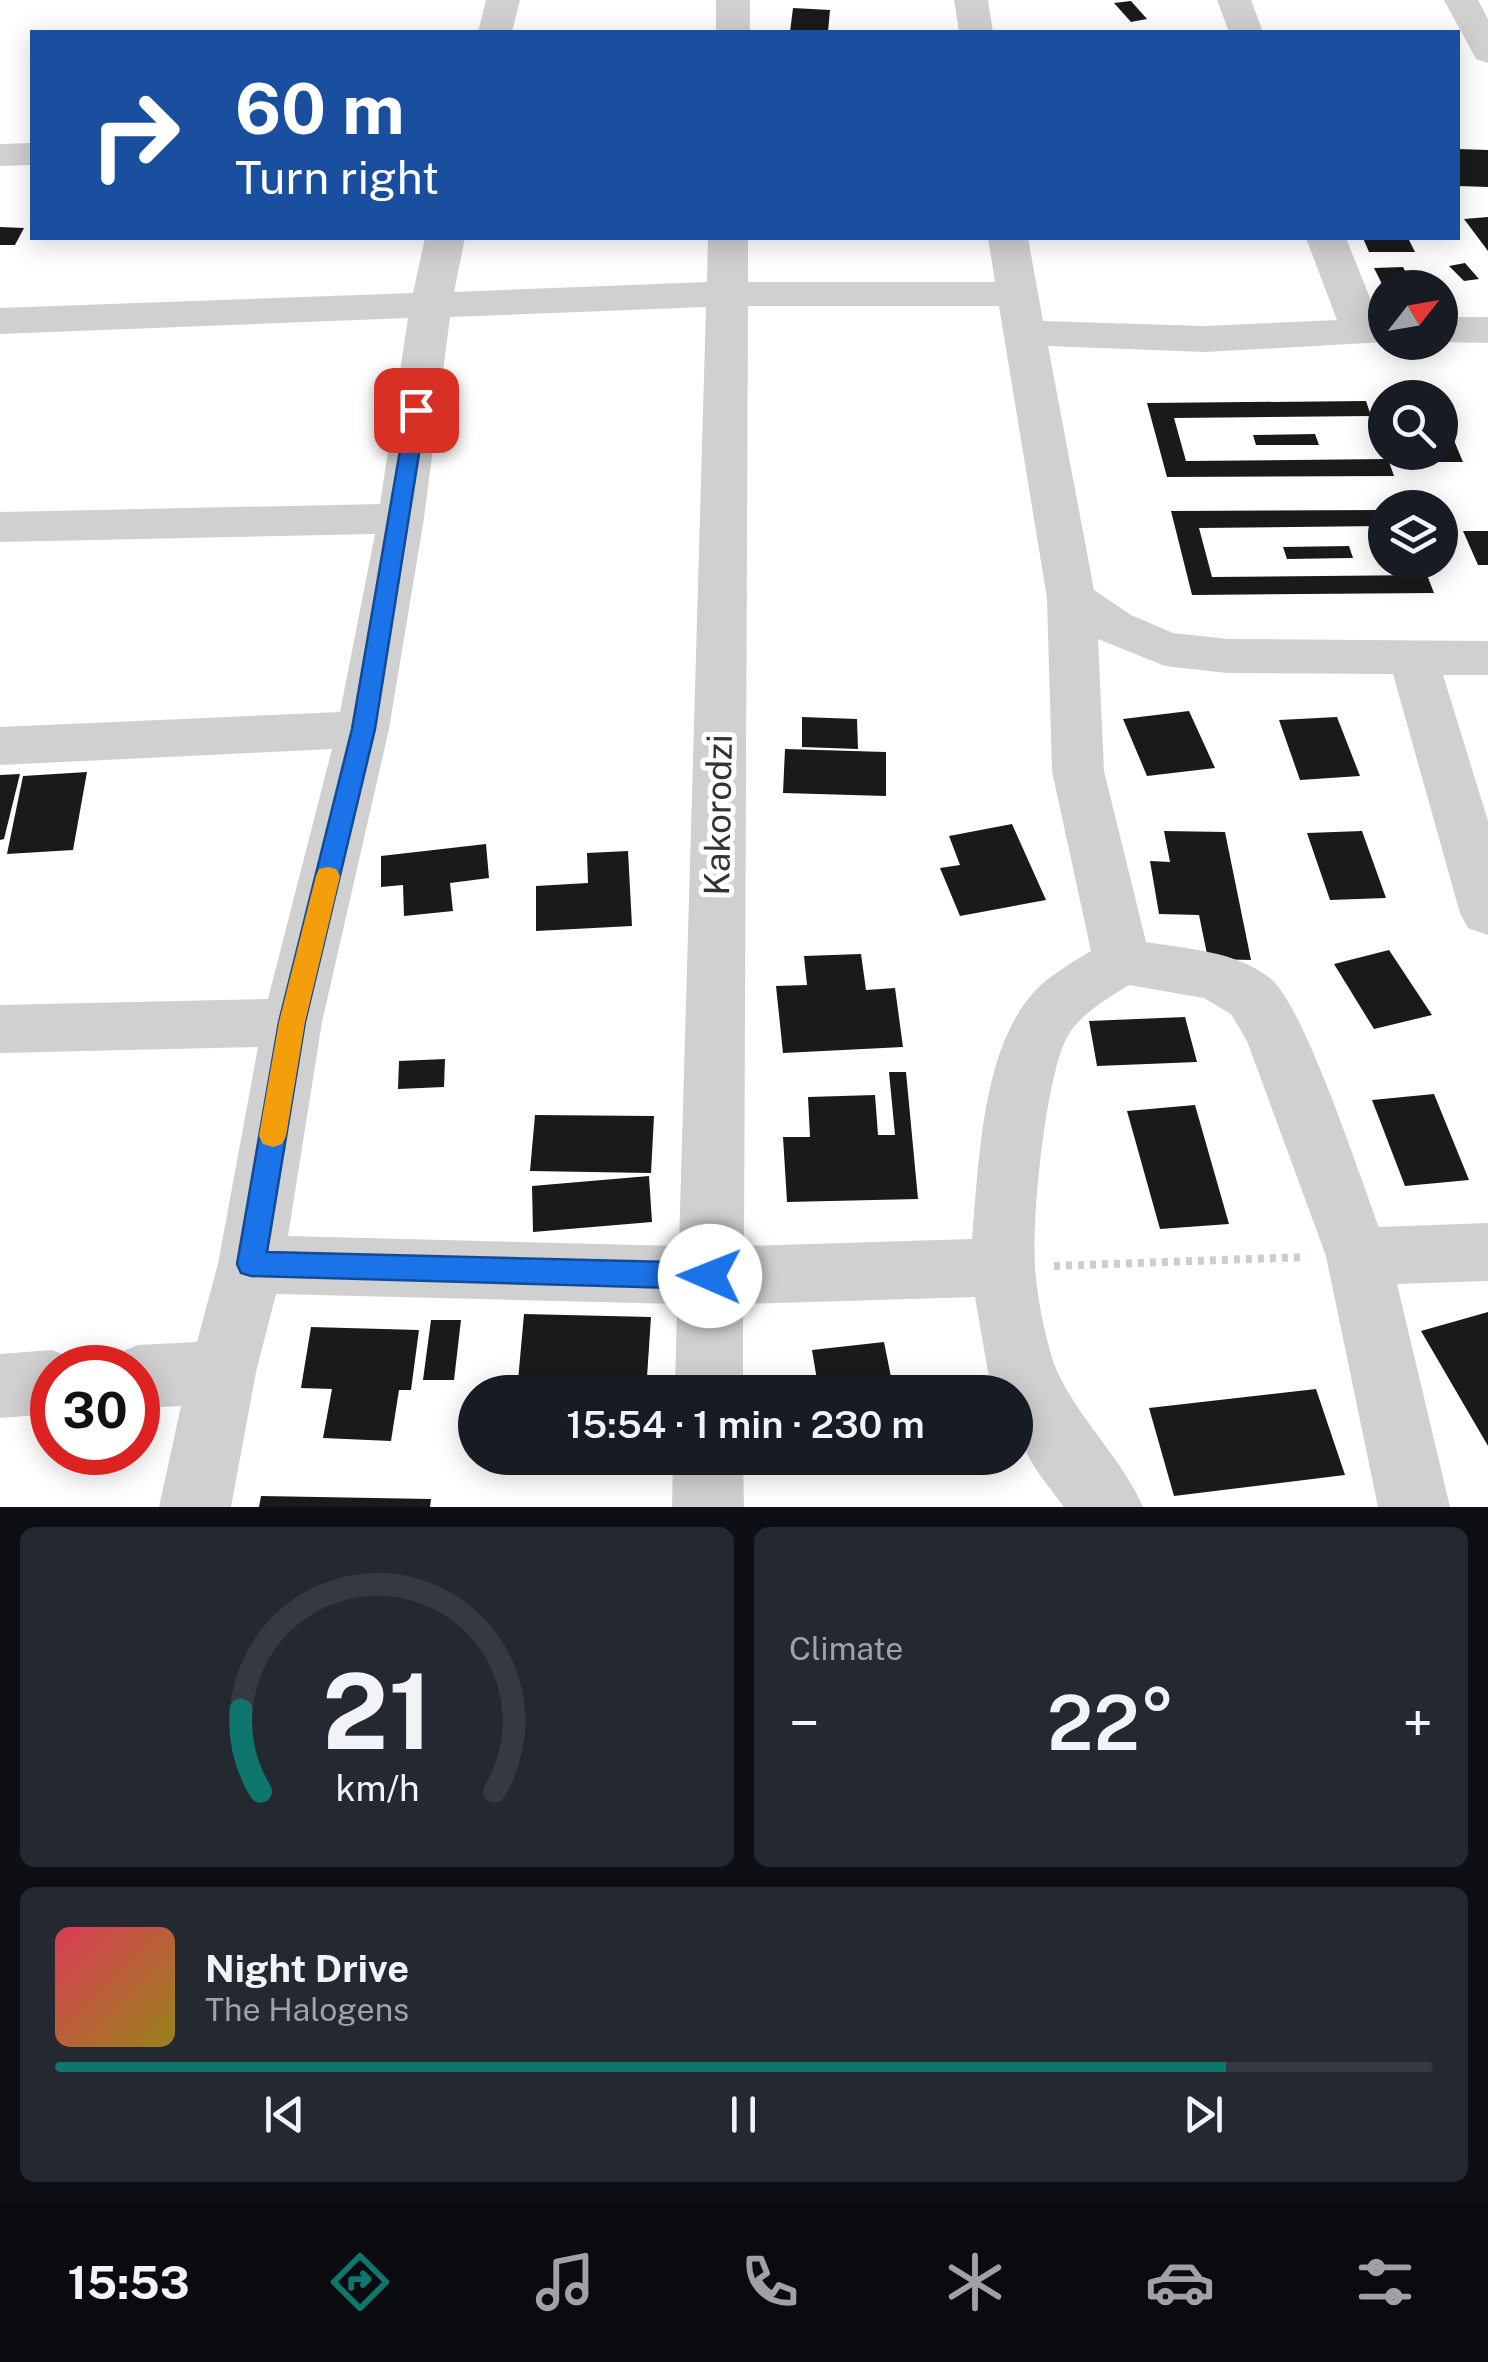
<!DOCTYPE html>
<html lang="en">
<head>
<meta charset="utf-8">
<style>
	:root { --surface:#171b24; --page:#242831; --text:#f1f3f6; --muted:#9ea1a6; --line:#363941; --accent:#0f766e }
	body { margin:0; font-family:"Public Sans",sans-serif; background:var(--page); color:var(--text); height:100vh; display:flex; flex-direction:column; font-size:38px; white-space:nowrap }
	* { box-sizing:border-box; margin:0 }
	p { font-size:32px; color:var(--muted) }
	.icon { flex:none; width:55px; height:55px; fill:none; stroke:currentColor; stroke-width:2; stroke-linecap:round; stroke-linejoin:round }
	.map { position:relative; height:1507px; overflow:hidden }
	.panel { display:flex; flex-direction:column; gap:20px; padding:20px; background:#0d0f14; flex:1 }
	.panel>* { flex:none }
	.banner { position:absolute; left:30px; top:30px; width:1430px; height:210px; border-radius:0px; box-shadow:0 5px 25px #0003; background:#1a4fa0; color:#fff; overflow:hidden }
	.needle { width:65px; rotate:59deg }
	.fabs { position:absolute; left:1368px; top:270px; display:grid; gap:20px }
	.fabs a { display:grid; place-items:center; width:90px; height:90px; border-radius:50%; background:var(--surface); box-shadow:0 5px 25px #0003; font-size:50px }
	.speed { position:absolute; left:30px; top:1345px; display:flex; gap:20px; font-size:50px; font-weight:700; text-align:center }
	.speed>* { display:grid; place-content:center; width:130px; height:130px; border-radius:50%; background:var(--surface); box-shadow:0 5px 25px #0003; line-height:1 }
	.speed .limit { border:15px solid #d22; background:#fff; color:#111 }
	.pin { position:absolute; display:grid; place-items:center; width:85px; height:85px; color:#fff; margin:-42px; border-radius:20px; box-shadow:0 5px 15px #0006 }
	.me { position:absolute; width:110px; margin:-55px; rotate:271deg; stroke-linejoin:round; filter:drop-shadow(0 0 8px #0008) }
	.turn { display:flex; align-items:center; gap:35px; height:210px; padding:0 40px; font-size:45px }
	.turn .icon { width:130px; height:130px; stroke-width:2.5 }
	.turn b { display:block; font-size:70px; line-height:85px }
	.big { font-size:75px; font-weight:600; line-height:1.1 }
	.panel .tile { flex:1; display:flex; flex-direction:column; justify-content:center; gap:15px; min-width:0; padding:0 35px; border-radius:15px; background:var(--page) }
	.panel .dial { align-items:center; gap:0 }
	.dial svg { height:260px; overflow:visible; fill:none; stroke:var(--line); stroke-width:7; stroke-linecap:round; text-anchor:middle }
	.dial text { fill:var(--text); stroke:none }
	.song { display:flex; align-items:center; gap:30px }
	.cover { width:120px; height:120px; border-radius:15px; background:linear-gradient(135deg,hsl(350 70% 55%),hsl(50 70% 35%)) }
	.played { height:10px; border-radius:5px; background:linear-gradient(90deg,var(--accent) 85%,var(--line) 85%) }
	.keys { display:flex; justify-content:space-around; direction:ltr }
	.heat { display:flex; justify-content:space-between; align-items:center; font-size:55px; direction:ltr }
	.panel .tiles { flex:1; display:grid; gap:20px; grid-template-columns:1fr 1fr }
	.tile:last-child { grid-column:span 2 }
	.trip { position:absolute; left:458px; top:1375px; width:575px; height:100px; border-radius:50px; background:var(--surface); box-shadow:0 5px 25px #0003; font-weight:600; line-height:100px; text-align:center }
	.dock { display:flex; height:160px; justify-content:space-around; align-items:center; background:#090b0e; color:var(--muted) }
	.dock .icon { width:70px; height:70px }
	.dock .selected { color:var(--accent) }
	.dock b { font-size:45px; color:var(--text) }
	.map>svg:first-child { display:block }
	.building { fill:#1a1a1a }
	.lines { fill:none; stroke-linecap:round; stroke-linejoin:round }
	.path { stroke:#cdcdcd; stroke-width:8; stroke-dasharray:6 6; stroke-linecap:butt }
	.street { fill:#d0d0d0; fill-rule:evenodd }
	.route { fill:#1a73e8; stroke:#114b97; stroke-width:2.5 }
	.slow { fill:#f59e0b }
	.labels { text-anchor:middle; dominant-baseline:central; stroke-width:10; stroke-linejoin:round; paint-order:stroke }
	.street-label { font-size:35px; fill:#333; stroke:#fff }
</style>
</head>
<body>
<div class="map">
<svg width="1488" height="1507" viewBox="0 0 1488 1507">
	<rect width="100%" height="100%" fill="#fff"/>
	<g class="building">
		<path d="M1131,1L1147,19L1131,22L1114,3Z"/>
		<path d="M793,8L830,10L828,32H790Z"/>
		<path d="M1458,149L1488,150V187L1458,186Z"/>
		<path d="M1488,217V251L1464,219Z"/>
		<path d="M0,227L24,228L15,245H0Z"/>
		<path d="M1363,238H1408L1415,252H1369Z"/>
		<path d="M1465,263L1479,279L1464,281L1449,266Z"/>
		<path d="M1403,267L1414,288H1384L1374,268Z"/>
		<path d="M1366,401L1371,416L1174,418L1186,461L1388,459L1394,476L1167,477L1147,403Z"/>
		<path d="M1440,431H1450L1463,462H1438L1434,452H1440Z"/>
		<path d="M1315,434L1319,445H1256L1253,435Z"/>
		<path d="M1385,510V526L1199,528L1212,577L1427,575L1434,593L1192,595L1171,511Z"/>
		<path d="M1463,531H1488V565H1478Z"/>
		<path d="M1349,546L1353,558L1287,559L1283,547Z"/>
		<path d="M1189,711L1215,768L1147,776L1123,719Z"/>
		<path d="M802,717L857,719L858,749L802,747Z"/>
		<path d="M1337,717L1360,776L1300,780L1279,720Z"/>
		<path d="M785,749L886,752V796L783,793Z"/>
		<path d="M87,772L73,850L7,854L23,776Z"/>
		<path d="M20,774L4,839L0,840V775Z"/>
		<path d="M1012,824L1046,900L960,916L940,868L960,865L949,836Z"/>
		<path d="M1164,831L1225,832L1251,960L1208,959L1199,915L1159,914L1150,861L1170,862Z"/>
		<path d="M1362,831L1386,898L1330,900L1307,833Z"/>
		<path d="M486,844L489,878L450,883L453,911L404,916L403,885L381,887V856Z"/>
		<path d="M628,851L632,926L536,931V886L588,883L587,853Z"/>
		<path d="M1389,950L1432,1015L1374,1029L1334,964Z"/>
		<path d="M861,954L866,990L895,988L903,1047L783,1053L776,986L807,985L804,956Z"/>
		<path d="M1185,1017L1197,1062L1097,1066L1089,1021Z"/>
		<path d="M445,1059L444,1087L398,1089L399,1061Z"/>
		<path d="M889,1072H906L918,1199L787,1202L783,1137H810L808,1097L875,1095L878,1135H895Z"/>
		<path d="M1434,1094L1469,1180L1405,1186L1372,1100Z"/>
		<path d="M1195,1105L1229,1224L1160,1229L1127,1111Z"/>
		<path d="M535,1115L654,1116L651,1173L530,1171Z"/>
		<path d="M649,1176L652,1222L533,1232L532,1186Z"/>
		<path d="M1488,1312V1446L1421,1331Z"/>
		<path d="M524,1314L651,1317L646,1392H517Z"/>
		<path d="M431,1320H461L454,1380H423Z"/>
		<path d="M311,1327L419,1330L411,1390H399L391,1441L323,1438L332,1389L301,1388Z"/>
		<path d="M884,1342L894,1392H819L812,1350Z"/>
		<path d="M1316,1389L1345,1475L1174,1496L1149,1408Z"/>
		<path d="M261,1496L431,1499L430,1507H259Z"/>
	</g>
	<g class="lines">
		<path class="path" d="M1054,1266L1306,1257"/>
		<g class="street">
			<path d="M486,0H520L512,32H478Z"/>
			<rect x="716" y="0" width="34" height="32"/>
			<path d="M954,0H988L993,32H959Z"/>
			<path d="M1217,0H1251L1263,32H1229Z"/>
			<path d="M1444,0H1478L1488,19V63L1476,59Z"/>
			<path d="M32,143V165L0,166V144Z"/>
			<path d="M425,238H465L454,292L707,282L708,238H748V282H995L988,238H1028L1043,321L1205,326L1337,320L1306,238H1346L1378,318L1385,317V342L1205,352L1048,346L1094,590L1131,615L1173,633L1227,639L1488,641V675H1443L1488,821V935L1468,928L1460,913L1393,674L1227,673L1165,666L1098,639L1104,771L1146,942C1188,949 1237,951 1271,979C1305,1008 1360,1177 1379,1227L1488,1223V1281L1397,1284L1450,1507H1378L1326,1256L1247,1041L1231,1014L1204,998L1129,985C1107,999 1078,1015 1066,1039C1045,1083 1032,1217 1035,1266C1036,1293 1047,1348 1057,1371C1080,1421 1121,1457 1143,1507H1064C1032,1464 1015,1448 1015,1392H997L988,1372L975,1297L743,1304V1392H675L677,1304L276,1294L256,1372L231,1507H159L181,1406L138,1408V1368H108L114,1355L138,1345L197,1342L218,1264L258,1047L0,1053V1005L268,999L332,749L0,765V727L340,712L375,534L0,542V512L380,504L408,318L0,334V308L413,293ZM748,306H999L1047,598L1052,771L1091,951C1071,963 1050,975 1034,992C981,1050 979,1164 972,1239L744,1246ZM706,307L679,1246L288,1236L322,1022L389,729L424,518L450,317Z"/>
			<path d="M1440,317H1488V343L1440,342Z"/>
			<path d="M52,1350L76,1360L80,1368H52V1414L0,1418V1354Z"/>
			<path d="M673,1458H743L744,1507H672Z"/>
		</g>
	</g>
	<path class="route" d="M416,404L426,410L375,729L305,1022L267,1252L710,1263L720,1267L724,1276L720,1285L710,1289L251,1276L241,1273L237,1264L279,1022L352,729L407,410Z"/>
	<path class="slow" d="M328,867L336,869L340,876L305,1022L286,1136L282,1144L273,1147L263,1144L259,1136L279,1022L316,876L319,869Z"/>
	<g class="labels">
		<g class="street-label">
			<text transform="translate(718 815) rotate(-89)">Kakorodzi</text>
		</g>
	</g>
</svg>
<div class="fabs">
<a><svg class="needle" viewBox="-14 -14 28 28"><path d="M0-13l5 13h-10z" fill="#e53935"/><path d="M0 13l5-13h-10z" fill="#9ea1a6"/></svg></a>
<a><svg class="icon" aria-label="search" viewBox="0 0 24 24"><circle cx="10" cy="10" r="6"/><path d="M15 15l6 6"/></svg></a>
<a><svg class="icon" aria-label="layers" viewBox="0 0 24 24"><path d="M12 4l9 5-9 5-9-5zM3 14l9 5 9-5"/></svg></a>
</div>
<div class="speed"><div class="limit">30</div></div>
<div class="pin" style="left:416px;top:410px;background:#d93025"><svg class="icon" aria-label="arrive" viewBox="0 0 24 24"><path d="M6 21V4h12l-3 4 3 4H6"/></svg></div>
<svg class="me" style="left:710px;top:1276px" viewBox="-20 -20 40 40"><circle r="19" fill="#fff"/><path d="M0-13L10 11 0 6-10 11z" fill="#1a73e8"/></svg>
<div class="trip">15:54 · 1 min · 230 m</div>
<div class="banner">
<div class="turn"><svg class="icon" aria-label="right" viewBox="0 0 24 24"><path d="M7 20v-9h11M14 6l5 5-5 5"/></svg><div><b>60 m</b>Turn right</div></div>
</div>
</div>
<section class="panel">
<div class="tiles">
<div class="tile dial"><svg viewBox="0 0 100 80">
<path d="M14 69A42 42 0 1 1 86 69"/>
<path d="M14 69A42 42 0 0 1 8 44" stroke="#0f766e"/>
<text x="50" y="56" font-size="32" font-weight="700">21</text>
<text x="50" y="72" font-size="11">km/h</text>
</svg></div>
<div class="tile"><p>Climate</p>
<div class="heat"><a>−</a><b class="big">22°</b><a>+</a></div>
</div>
<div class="tile">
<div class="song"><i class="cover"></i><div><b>Night Drive</b><p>The Halogens</p></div></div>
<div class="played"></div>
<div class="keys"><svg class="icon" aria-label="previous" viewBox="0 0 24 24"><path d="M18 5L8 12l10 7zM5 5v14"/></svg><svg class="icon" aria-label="pause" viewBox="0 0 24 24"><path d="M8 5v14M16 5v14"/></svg><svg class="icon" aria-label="next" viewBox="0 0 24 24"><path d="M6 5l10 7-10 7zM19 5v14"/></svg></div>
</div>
</div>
</section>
<nav class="dock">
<b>15:53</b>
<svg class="icon selected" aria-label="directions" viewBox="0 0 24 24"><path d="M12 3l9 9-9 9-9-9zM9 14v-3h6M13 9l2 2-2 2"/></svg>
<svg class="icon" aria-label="music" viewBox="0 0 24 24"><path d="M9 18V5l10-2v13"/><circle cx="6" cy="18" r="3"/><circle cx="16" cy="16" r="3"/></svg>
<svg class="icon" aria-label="phone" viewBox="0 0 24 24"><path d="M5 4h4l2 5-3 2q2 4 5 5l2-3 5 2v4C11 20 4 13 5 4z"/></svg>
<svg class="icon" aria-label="climate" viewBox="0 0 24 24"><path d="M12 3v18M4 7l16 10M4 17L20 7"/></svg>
<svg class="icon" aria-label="car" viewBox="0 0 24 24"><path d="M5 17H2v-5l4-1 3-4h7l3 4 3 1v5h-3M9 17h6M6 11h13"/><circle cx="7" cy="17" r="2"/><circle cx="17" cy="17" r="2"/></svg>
<svg class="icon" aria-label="filters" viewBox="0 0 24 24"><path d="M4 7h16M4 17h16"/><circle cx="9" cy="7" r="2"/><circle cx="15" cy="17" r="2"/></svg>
</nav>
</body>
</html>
